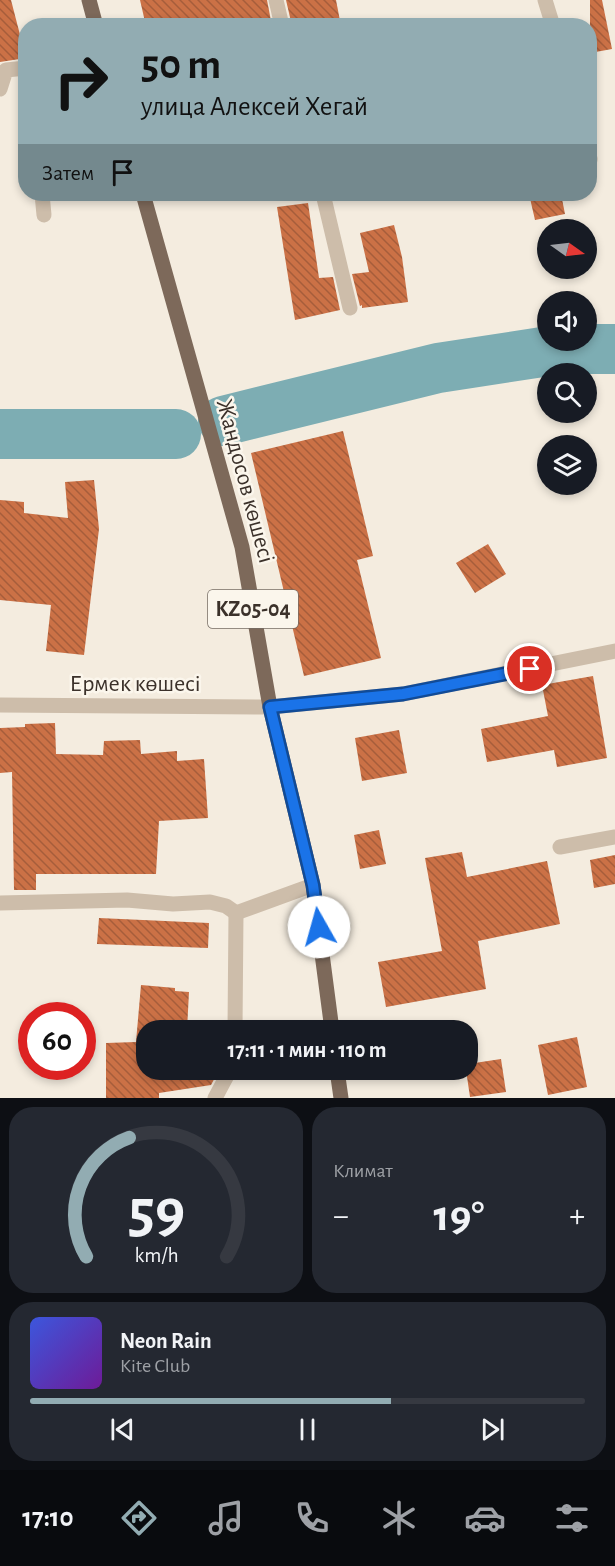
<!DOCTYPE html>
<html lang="ru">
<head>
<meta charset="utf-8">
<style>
	:root { --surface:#171b24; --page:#242831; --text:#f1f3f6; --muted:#9ea1a6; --line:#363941; --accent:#92acb2 }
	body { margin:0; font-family:"Alegreya Sans",sans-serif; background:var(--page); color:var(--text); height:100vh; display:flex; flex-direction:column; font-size:22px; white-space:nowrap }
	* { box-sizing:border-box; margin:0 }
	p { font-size:20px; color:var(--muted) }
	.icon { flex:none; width:33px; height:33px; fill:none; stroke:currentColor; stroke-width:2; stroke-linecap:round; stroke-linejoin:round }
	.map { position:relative; height:1098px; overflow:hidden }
	.details { display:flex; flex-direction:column; gap:9px; padding:9px; background:#0d0f14; flex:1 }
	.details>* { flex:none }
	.banner { position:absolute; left:18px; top:18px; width:579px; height:183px; border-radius:24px; box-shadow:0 3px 9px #0003; background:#92acb2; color:#111; overflow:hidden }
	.needle { width:39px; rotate:104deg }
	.controls { position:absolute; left:537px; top:219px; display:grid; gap:12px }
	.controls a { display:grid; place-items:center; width:60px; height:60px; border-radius:50%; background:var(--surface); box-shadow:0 3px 9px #0003; font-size:30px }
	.speed { position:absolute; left:18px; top:1002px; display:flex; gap:12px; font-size:30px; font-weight:700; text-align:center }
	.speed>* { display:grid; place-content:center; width:78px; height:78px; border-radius:50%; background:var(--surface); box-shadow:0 3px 9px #0003; line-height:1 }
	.speed .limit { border:9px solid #d22; background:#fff; color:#111 }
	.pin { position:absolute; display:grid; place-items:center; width:51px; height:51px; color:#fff; margin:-26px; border:3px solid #fff; border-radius:50%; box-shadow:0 2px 6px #0007 }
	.me { position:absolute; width:66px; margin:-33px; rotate:353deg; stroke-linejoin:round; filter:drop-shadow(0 0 4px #0008) }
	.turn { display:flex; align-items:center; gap:21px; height:126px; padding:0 24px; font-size:27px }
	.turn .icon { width:78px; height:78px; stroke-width:2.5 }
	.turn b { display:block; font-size:42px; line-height:51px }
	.then { display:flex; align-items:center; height:57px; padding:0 24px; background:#0003; gap:12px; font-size:22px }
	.big { font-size:45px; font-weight:700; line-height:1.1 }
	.details .card { flex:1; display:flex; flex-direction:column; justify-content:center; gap:9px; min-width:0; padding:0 21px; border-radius:24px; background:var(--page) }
	.details .dial { align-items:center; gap:0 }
	.dial svg { height:156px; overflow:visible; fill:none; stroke:var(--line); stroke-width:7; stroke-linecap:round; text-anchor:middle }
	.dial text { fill:var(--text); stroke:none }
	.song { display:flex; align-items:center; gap:18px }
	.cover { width:72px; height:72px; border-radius:9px; background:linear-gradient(135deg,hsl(230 70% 55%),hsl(280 70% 35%)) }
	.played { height:6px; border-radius:3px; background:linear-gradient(90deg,var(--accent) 65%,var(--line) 65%) }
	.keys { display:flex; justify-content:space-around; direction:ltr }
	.heat { display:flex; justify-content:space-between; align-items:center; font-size:33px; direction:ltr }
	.details .tiles { flex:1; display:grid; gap:9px; grid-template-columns:1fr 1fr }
	.card:last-child { grid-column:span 2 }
	.trip { position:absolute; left:136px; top:1020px; width:342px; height:60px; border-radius:24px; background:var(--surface); box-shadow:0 3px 9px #0003; font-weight:700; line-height:60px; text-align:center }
	.dock { display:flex; height:96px; justify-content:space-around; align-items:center; background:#090b0e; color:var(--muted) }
	.dock .icon { width:42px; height:42px }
	.dock .on { color:var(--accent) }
	.dock b { font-size:27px; color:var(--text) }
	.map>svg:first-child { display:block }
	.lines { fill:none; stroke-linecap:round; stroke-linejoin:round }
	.river { stroke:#7dadb3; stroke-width:50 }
	.building { fill:url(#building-back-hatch) }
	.street { stroke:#cdbdaa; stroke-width:15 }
	.primary { stroke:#7d695a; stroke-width:15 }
	.route-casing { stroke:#114b97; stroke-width:15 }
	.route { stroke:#1a73e8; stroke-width:10 }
	.labels { text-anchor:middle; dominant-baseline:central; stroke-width:5; stroke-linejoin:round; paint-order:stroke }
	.shield { fill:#fbf6ec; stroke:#756c64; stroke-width:1.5 }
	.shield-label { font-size:22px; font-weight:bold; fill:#3b312a }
	.street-label { font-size:24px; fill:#3b312a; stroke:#fbf6ec }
</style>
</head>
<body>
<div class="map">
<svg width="615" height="1098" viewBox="0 0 615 1098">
	<defs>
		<pattern id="building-back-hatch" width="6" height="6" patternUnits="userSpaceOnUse" patternTransform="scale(1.5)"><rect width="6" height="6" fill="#cb7146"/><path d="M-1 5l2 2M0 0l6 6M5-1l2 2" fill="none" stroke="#a65d3b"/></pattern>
	</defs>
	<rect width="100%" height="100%" fill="#f4ecdf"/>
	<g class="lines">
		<g class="river">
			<path d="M223,421L438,368L562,349H615"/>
			<path d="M0,434H176"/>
		</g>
	</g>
	<g class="building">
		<path d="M0,0H11L26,58L0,62Z"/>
		<path d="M140,0H267L272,26H146Z"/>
		<path d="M286,0H336L341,26H292Z"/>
		<path d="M590,0H602L612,49L590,53Z"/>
		<path d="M529,194H561L565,214L535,220Z"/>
		<path d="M308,203L319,278L333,277L340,310L295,320L277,207Z"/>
		<path d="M394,225L402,257L408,302L362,308V305L360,306L352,274L369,272L360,233Z"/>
		<path d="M343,431L373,556L357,560L381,658L304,676L251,453Z"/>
		<path d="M94,480L99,529L84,655L46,651L51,605L0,600V500L24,502V513L68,518L65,482Z"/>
		<path d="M488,544L506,574L475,593L456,563Z"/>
		<path d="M593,676L607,758L557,767L554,750L487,762L481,729L548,716L542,685Z"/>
		<path d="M55,723L56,754L103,755L104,741L140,740L141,754L177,751V761L204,759L208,818L159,821L156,874H36V890H14L12,772L0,773V728L25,727V724Z"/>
		<path d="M399,730L407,773L362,781L355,738Z"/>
		<path d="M379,830L386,864L360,869L354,835Z"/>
		<path d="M462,852L467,877L547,861L560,924L478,941L486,989L386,1007L378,962L442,951L425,858Z"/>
		<path d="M615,855V884L594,888L590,860Z"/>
		<path d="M99,918L209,923L208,948L97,944Z"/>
		<path d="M141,985L175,988V991L189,992L187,1030H147V1070H219L211,1085L159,1093V1098H106V1043L136,1042Z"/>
		<path d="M577,1037L587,1087L548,1095L538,1045Z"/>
		<path d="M501,1059L506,1092L470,1097L466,1070H468V1064Z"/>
	</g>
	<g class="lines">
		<g class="street">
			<path d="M276,0L282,26"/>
			<path d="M545,0L553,26"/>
			<path d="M0,89L6,70L26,68"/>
			<path d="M590,158V160"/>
			<path d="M42,194L44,215"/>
			<path d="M323,194L350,308"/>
			<path d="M0,705L270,707L403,694L615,651"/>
			<path d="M560,847L615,837"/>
			<path d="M0,903L127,900L173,904L210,902L226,906L236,913"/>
			<path d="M236,913L313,885"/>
			<path d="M235,1030L236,913"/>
			<path d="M215,1098L230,1070"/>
		</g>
		<g class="primary">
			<path d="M89,0L96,26"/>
			<path d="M143,194L242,547L270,707L313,885L332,1030"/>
			<path d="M337,1070L341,1098"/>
		</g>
	</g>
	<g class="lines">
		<g class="route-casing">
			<path id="route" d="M319,927L313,885L270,707L403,694L530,669"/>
		</g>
		<use href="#route" class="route"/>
	</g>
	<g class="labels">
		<rect class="shield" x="208" y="590" width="90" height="38" rx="4.5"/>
		<g class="shield-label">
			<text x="253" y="609">KZ05-04</text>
		</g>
		<g class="street-label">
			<text transform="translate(245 481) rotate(75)">Жандосов көшесі</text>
			<text x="135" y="684">Ермек көшесі</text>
		</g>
	</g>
</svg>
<div class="controls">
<a><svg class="needle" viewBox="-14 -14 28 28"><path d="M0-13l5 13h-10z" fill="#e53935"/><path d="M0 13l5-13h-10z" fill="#9ea1a6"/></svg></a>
<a><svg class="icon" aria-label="sound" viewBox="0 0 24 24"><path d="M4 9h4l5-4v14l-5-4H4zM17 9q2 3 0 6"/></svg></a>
<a><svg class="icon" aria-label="search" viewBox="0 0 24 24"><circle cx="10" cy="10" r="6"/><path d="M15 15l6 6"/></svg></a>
<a><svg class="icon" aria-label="layers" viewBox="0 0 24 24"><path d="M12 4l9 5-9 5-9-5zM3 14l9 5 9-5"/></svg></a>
</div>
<div class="speed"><div class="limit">60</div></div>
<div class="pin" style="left:530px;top:669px;background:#d93025"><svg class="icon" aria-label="arrive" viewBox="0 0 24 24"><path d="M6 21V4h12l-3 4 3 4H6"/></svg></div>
<svg class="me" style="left:319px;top:927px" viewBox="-20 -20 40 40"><circle r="19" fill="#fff"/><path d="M0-13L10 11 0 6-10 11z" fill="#1a73e8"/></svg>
<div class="trip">17:11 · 1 мин · 110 m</div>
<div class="banner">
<div class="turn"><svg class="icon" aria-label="right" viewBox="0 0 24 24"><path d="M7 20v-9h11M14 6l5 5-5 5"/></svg><div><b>50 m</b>улица Алексей Хегай</div></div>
<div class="then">Затем<svg class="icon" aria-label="arrive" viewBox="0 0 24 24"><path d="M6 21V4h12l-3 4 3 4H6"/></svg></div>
</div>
</div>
<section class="details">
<div class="tiles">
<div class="card dial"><svg viewBox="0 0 100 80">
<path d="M14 69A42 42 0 1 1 86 69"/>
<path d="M14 69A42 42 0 0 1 36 8" stroke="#92acb2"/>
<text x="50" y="56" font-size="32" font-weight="700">59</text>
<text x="50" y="72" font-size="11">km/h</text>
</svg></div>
<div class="card"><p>Климат</p>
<div class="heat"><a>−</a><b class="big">19°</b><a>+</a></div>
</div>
<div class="card">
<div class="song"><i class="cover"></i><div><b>Neon Rain</b><p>Kite Club</p></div></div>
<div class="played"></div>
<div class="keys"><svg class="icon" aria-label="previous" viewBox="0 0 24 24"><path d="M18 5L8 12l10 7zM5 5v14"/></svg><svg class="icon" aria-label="pause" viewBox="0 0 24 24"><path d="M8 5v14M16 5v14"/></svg><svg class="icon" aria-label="next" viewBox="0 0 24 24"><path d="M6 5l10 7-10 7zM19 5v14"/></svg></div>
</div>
</div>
</section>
<nav class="dock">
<b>17:10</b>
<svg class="icon on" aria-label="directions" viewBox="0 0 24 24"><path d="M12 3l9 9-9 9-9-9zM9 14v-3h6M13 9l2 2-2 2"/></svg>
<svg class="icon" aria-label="music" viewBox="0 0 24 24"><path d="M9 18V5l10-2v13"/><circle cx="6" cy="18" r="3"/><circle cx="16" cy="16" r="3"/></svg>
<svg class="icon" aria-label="phone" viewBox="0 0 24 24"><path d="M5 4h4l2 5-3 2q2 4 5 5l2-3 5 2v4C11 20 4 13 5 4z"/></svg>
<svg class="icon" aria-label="climate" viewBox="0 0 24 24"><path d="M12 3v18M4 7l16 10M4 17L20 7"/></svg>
<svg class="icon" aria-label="car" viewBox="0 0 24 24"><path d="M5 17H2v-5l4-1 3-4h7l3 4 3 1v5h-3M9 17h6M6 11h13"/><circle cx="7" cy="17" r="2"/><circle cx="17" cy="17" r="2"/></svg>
<svg class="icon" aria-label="filters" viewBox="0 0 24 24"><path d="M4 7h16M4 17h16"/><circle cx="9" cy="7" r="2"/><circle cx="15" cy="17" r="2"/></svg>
</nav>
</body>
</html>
